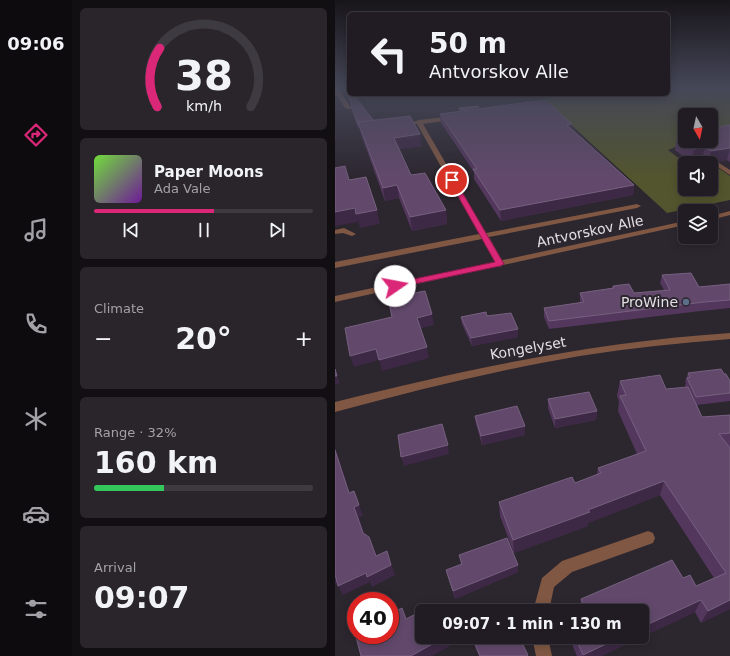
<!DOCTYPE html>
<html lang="en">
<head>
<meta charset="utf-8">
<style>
	:root { --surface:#211c23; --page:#29252b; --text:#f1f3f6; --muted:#a2a1a6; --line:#3e3a41; --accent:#db2777 }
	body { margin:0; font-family:"DejaVu Sans",sans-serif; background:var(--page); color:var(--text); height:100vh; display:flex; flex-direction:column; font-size:15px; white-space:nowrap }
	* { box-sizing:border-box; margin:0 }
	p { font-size:13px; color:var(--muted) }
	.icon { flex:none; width:22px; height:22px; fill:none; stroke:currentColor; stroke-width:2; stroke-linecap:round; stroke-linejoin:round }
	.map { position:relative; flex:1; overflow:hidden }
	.side { display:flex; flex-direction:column; gap:8px; padding:8px; background:#120f13; width:263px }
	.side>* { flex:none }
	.banner { position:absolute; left:12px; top:12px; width:323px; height:84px; border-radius:6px; box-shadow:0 2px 10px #0003,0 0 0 1px var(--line); background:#211c23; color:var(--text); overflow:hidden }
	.needle { width:26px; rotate:171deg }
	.fabs { position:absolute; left:343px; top:108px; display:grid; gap:8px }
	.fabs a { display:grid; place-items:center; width:40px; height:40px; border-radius:6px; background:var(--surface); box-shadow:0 2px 10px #0003,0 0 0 1px var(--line); font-size:20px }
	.speed { position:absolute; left:12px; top:592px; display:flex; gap:8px; font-size:20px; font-weight:700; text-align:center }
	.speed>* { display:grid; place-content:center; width:52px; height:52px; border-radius:50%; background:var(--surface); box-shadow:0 2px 10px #0003,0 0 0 1px var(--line); line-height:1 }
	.speed .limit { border:6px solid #d22; background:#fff; color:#111 }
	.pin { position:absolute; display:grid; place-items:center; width:34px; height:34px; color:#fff; margin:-17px; border:2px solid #fff; border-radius:50%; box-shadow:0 1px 4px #0007 }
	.me { position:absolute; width:44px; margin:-22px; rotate:78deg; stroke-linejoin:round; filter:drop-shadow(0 0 3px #0008) }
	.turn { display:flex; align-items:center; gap:14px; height:84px; padding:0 16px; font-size:18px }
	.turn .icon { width:52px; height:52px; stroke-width:2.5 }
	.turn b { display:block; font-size:28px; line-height:34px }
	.big { font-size:30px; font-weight:600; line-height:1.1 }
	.side .tile { flex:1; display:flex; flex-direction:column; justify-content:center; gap:6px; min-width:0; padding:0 14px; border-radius:6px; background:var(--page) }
	.side .dial { align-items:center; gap:0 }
	.dial svg { height:104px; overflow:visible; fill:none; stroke:var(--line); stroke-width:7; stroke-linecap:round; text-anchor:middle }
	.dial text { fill:var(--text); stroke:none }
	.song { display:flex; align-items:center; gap:12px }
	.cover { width:48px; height:48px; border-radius:6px; background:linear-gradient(135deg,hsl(100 70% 55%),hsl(280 70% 35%)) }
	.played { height:4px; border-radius:2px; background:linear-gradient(90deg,var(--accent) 55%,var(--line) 55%) }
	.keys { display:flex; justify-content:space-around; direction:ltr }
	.heat { display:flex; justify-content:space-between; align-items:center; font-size:22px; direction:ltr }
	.charge { height:6px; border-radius:3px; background:linear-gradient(90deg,#34c759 32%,var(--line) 0) }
	.trip { position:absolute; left:80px; top:604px; width:234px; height:40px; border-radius:6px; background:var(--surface); box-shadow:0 2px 10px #0003,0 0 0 1px var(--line); font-weight:600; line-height:40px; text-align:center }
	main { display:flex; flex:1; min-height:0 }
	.dock { display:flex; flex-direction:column; width:72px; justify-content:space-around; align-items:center; background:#0d0b0e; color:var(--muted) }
	.dock .icon { width:28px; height:28px }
	.dock .selected { color:var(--accent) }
	.dock b { font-size:18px; color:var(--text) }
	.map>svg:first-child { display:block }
	.green { fill:#52552d }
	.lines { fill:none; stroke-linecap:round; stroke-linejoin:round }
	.service { fill:#7f5742; fill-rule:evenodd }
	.minor { fill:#7f5742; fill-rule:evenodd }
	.tertiary { fill:#7f5742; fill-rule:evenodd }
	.wall { fill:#53375d }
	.shaded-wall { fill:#3d2845 }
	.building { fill:#62496c; stroke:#76607f }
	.route { fill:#db2777; stroke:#8e194d }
	.service-dot { fill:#5c6f8a; stroke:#2c262f; stroke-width:1.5 }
	.labels { text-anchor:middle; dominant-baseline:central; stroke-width:4; stroke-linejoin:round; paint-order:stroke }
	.street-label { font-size:14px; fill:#e3dfe5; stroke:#2c262f }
	.poi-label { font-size:14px; fill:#e3dfe5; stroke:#2c262f; text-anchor:end }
</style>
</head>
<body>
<main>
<nav class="dock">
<b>09:06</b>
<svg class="icon selected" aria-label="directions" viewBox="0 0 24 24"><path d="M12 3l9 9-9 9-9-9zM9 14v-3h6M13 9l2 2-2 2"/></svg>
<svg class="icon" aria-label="music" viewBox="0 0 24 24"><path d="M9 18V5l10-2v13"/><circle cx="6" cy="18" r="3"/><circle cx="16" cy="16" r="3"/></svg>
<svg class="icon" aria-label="phone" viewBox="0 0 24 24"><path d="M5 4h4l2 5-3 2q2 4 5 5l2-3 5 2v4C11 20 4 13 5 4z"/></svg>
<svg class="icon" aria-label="climate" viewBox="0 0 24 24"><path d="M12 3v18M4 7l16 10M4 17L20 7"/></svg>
<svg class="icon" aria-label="car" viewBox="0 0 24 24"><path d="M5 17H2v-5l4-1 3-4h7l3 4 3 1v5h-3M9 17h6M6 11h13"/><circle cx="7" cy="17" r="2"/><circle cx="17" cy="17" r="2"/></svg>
<svg class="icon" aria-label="filters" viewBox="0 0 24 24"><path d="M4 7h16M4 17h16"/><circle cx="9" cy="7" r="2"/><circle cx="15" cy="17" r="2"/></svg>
</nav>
<section class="side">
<div class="tile dial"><svg viewBox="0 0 100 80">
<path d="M14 69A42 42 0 1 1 86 69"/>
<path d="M14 69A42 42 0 0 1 16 24" stroke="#db2777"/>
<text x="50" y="56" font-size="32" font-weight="700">38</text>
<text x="50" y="72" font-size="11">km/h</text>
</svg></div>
<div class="tile">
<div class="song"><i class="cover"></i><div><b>Paper Moons</b><p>Ada Vale</p></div></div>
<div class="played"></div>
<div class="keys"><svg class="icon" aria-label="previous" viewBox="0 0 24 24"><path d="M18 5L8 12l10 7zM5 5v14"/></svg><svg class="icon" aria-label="pause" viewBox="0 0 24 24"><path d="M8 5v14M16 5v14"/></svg><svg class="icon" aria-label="next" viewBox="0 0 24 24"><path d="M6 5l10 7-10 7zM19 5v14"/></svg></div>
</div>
<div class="tile"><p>Climate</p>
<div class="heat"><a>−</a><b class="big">20°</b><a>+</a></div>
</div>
<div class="tile"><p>Range · 32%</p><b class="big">160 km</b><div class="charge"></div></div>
<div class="tile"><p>Arrival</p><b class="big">09:07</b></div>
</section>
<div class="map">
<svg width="395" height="656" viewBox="0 0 395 656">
	<rect width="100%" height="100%" fill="#2c262f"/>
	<path class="green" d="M333,87H395V132L376,135V115H350V143L333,150L349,162L354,163H350V189H376V167L385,169L395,176V200L332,213L208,99L242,94H333Z"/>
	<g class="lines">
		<g class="service">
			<path d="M0,87L3,88L16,108L15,109L10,108L0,92Z"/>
			<path d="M119,116L121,117V119L88,124L151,233L302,204L306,206L302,208L154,237L169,264L165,267L161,264L147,239L0,268V262L144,234L82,124L76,123L84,120Z"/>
			<path d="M380,163H384L395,170V175L380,165Z"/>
			<path d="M9,228L21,234L17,236L8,233L0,234V230Z"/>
		</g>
		<g class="minor">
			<path d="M0,93L5,92L8,94L0,97Z"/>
			<path d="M313,531L318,533L320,538L318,543L237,572L219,587L214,611H198L207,578L227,561Z"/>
			<path d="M197,637H213L217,656H201Z"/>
		</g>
		<g class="tertiary">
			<path d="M395,211V215L376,220V216Z"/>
			<path d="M350,221V225L0,302V296Z"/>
			<path d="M395,333V339C345,343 295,348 245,356C162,370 81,390 0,412V402C133,369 258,342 395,333Z"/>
		</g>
	</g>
	<g class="wall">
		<path d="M9,88L39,121L87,146L64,149L76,175L111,210L112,224L77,231L64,198L50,201L26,134L24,128H23L17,110L16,105L10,91Z"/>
		<path d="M37,94H65L40,98Z"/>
		<path d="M144,107L145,109L237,129L299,185L298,195L166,221L139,179V172L106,123L105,114L125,111L124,108Z"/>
		<path d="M395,125V162L392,160L376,163H372L367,160L356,162L340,150L342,138L348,137V133L350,132V141Z"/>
		<path d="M327,275L364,287L395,284V308L366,311L214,329L209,317V308L245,303V293L277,288L278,286L299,293L329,290L325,283Z"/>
		<path d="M152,316L183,337L137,346L127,324L126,317Z"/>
		<path d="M353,373L389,374L395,381V401L362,405L367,417L395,415V609L366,623L360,612L266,656H242L234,637H307V611H244L246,599L348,578L361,586L379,578L325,495L253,523V526L179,553L165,516L164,502L240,483L262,474L263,468L302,454L283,411L284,401L282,396L285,381L331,389L350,387L351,382H350Z"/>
		<path d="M213,399L262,411L261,420L220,428L213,408Z"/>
		<path d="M140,416L190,435L147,445L141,424Z"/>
		<path d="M124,555L183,572L120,599L111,570L126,564Z"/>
		<path d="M136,637H184L193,656H144Z"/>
	</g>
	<g class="shaded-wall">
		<path d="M39,94H65L40,98Z"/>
		<path d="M144,107L145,110L126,113L125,110Z"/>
		<path d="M237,124V133L232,125Z"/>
		<path d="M0,131L2,139L0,140Z"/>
		<path d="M85,134L87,146L61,150L59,138Z"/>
		<path d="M370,147L367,160L356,162L359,149Z"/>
		<path d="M395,148L392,160L376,163H373L376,151Z"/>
		<path d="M62,185L64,198L50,201L48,188Z"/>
		<path d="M299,185L298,195L166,221L165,210Z"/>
		<path d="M20,208L23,222L0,226V212Z"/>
		<path d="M42,210L45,224L25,228L21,214Z"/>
		<path d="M111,210L112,224L77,231L75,217Z"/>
		<path d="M97,314L99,325L84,329L82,318Z"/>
		<path d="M183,329V337L137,346L136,338Z"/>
		<path d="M92,347L94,358L47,371L44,360L19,367L15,356L41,349Z"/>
		<path d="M0,376H2L5,383L0,385Z"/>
		<path d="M262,411L261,420L220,428V419Z"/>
		<path d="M190,426V435L147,445L146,436Z"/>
		<path d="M113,445L114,454L69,466L66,457Z"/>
		<path d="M0,447L18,503L14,493L0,450Z"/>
		<path d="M329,481L325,495L253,523V526L179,553L178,540L253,510Z"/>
		<path d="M19,491L28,516L24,517L32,542L28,533L19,507Z"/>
		<path d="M34,537L38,546L45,566L41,556Z"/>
		<path d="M52,551L60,575L37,587L35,582L8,595L3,586Z"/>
		<path d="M183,565V572L120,599L118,591Z"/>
		<path d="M0,573L5,582L0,584Z"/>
		<path d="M366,600L360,612L266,656H247L248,655L286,637H307V627Z"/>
		<path d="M395,600V609L366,623L373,611Z"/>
		<path d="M110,637H112L115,646L97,656H76Z"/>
	</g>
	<g class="building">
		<path d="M11,87L14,89V94H18L39,121L23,122L24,124H23L16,106L17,104L9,88Z"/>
		<path d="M210,100L237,124L232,125L299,185L165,210L138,169H142L105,114Z"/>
		<path d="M143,106L144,107L125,110L124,108Z"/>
		<path d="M75,116L85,134L59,138L76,175L90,173L111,210L75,217L62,185L48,188L23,122Z"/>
		<path d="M395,125V148L376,151L370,147L359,149L342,138L350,136V141H376V128Z"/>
		<path d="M10,166L14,180L31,177L42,210L21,214L20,208L0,212V168Z"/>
		<path d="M356,273L364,287L395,284V300L369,302L214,321L209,308L249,302L245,293L279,288L278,286L294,284L299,293L335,290L327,275Z"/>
		<path d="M90,291L97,314L82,318L92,347L44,360L41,349L15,356L10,328L57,317L53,298Z"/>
		<path d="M151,312L152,316L176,313L183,329L136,338L126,317Z"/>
		<path d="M0,369L2,376H0Z"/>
		<path d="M386,369L389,374H391L395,381V393L361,397L352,378L355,377L353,373Z"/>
		<path d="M325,375L331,389L353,387L367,417L395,415V433L384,434L395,448V600L373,611L366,600L307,627V611H251L246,599L337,560L348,578L355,575L361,586L391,573L329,481L253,510L255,512L178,540L164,502L237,477L240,483L266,473L263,468L311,451L285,396L291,395L285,381Z"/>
		<path d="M254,392L262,411L220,419L213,399Z"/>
		<path d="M182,406L190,426L146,436L140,416Z"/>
		<path d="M107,424L113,445L66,457L63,435Z"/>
		<path d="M0,450L14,493L19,491L24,505L19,507L28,533L34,537L41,556L52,551L56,565L32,577L31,573L3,586L0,574Z"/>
		<path d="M172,538L183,565L118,591L111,570L127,564L124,555Z"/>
		<path d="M100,604L102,611H87V637H110L76,656H26L16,618L21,615V635H55V614L67,608L71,619Z"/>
		<path d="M137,637H184L193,655L191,656H145Z"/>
		<path d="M240,637H286L248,655Z"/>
	</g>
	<linearGradient id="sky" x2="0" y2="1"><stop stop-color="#18151a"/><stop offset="0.49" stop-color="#454758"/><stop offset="1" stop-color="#454758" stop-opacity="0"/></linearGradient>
	<rect width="395" height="178" fill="url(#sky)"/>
	<path class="route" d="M115,178L120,180L169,264L165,266L60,288H57L56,286L60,283L160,262L114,180Z"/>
	<circle class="service-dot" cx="351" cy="302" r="4"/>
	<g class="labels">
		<g class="street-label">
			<text transform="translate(255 231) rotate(-12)">Antvorskov Alle</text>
			<text transform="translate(193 348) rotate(-10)">Kongelyset</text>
		</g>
		<g class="poi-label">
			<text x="343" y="302">ProWine</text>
		</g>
	</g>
</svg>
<div class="fabs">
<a><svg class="needle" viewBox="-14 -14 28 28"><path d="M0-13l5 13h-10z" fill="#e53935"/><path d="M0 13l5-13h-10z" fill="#a2a1a6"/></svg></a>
<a><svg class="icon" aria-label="sound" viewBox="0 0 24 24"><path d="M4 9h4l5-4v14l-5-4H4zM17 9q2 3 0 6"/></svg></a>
<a><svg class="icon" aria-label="layers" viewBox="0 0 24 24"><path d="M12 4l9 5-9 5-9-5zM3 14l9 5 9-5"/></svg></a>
</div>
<div class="speed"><div class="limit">40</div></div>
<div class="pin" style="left:117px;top:180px;background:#d93025"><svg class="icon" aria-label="arrive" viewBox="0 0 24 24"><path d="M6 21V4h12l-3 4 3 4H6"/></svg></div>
<svg class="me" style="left:60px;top:286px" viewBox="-20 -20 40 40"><circle r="19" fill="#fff"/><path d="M0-13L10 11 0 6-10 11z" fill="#db2777"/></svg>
<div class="trip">09:07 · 1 min · 130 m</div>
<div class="banner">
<div class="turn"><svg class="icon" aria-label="left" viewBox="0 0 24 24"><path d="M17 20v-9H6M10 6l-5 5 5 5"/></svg><div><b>50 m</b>Antvorskov Alle</div></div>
</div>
</div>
</main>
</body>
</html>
